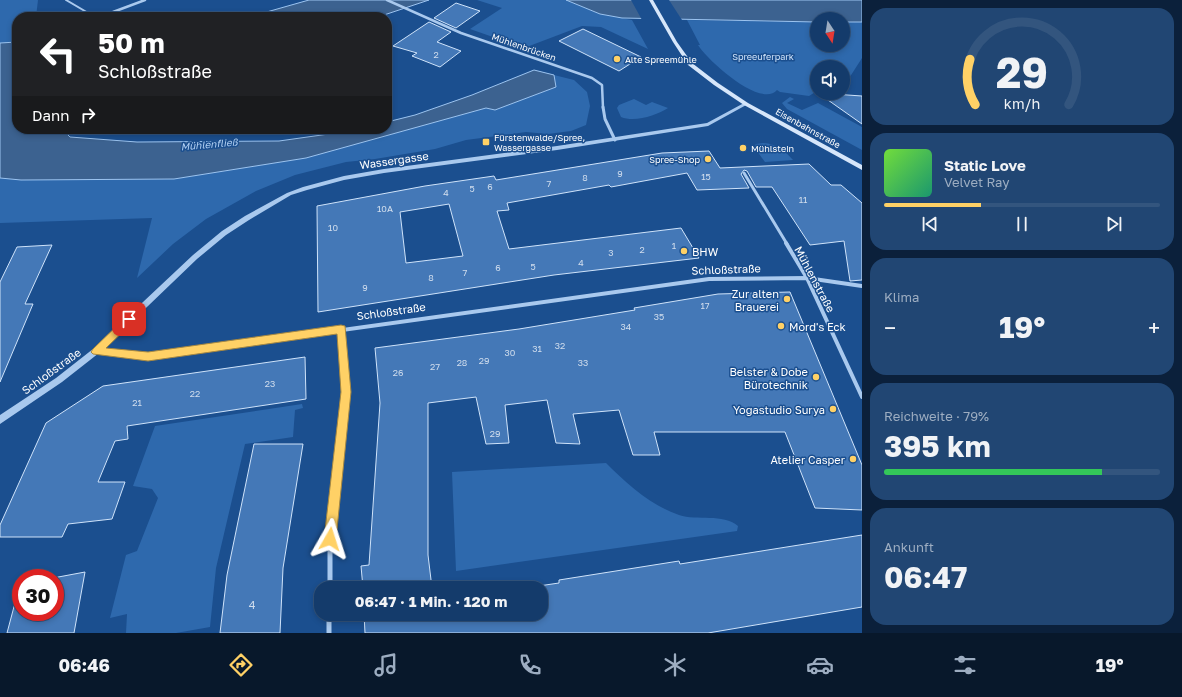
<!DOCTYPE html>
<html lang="de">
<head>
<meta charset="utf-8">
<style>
	:root { --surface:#143b6b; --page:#214673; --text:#f1f3f6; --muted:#9dadc1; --line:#33557e; --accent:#ffd166 }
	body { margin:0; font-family:"Golos Text",sans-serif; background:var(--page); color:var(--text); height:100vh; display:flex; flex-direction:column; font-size:15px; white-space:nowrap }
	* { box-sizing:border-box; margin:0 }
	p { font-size:13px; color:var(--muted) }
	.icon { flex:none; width:22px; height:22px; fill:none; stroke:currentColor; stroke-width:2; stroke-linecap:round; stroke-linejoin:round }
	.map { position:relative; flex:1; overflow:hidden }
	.side { display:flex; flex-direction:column; gap:8px; padding:8px; background:#0b203b; width:320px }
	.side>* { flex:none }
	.guide { position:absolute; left:12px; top:12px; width:380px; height:122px; border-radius:16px; box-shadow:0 2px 6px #0003,0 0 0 1px var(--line); background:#202124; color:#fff; overflow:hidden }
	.needle { width:26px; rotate:168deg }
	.controls { position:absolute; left:810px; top:12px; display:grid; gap:8px }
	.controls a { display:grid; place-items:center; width:40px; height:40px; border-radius:50%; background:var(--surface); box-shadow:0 2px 6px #0003,0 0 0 1px var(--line); font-size:20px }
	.speed { position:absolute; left:12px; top:569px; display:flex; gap:8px; font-size:20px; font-weight:700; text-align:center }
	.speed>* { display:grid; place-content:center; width:52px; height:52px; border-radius:50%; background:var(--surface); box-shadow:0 2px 6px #0003,0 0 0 1px var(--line); line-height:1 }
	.speed .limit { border:6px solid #d22; background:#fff; color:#111 }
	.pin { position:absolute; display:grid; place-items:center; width:34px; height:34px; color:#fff; margin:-17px; border-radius:8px; box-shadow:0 2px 6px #0006 }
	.me { position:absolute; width:44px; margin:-22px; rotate:6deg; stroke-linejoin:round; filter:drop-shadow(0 0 3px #0008) }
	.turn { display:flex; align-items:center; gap:14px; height:84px; padding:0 20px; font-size:18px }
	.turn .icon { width:52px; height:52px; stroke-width:2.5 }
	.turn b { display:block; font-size:28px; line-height:34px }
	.then { display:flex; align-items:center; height:38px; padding:0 20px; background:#0003; gap:8px; font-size:15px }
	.big { font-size:30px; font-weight:700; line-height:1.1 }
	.side .widget { flex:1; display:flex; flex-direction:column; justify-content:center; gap:6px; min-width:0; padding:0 14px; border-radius:16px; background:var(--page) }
	.side .dial { align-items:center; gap:0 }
	.dial svg { height:104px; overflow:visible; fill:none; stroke:var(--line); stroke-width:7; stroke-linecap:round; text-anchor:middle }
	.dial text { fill:var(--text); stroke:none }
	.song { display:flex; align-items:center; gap:12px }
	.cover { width:48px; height:48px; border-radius:6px; background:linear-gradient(135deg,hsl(100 70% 55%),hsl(160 70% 35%)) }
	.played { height:4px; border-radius:2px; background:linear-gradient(90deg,var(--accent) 35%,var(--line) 35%) }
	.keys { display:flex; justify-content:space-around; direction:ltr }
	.heat { display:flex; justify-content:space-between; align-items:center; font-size:22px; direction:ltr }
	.charge { height:6px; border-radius:3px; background:linear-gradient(90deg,#34c759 79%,var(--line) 0) }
	.trip { position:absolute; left:314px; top:581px; width:234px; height:40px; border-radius:16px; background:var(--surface); box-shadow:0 2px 6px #0003,0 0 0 1px var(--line); font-weight:700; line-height:40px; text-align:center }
	.menu { display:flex; height:64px; justify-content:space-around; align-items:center; background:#08182b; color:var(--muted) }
	.menu .icon { width:28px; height:28px }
	.menu .selected { color:var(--accent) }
	.menu b { font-size:18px; color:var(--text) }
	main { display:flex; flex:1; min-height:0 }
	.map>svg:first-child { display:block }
	.green { fill:#2e69ad }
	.water { fill:#3c6290; stroke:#9cc4f0 }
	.pier { fill:#1b4f8f }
	.building { fill:#4478b7; stroke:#cfe3fa; fill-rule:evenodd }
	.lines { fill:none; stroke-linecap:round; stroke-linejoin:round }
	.service { stroke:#a9c9ee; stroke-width:2 }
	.minor-far3 { stroke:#a9c9ee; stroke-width:2.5 }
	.minor-far2 { stroke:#a9c9ee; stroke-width:3 }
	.minor-far1 { stroke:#a9c9ee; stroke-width:4 }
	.minor { stroke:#a9c9ee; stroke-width:5 }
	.tertiary { fill:#a9c9ee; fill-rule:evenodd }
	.secondary { fill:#d6e6fa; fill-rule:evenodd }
	.route { fill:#ffd166; stroke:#a68842 }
	.poi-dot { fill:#ffd166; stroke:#1b4f8f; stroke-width:1.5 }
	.labels { text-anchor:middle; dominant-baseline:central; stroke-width:3; stroke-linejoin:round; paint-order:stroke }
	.far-street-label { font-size:9px; fill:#fff; stroke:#1b4f8f }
	.number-label { font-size:9px; fill:#d0dded }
	.far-park-label { font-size:9px; fill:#cfe3fa; stroke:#1b4f8f }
	.far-poi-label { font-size:9px; fill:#fff; stroke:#1b4f8f; text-anchor:start }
	.far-water-label { font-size:10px; font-style:italic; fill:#b5d3f5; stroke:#1b4f8f }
	.street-label { font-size:11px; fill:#fff; stroke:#1b4f8f }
	.poi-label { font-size:11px; fill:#fff; stroke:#1b4f8f; text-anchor:end }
	.near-number-label { font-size:11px; fill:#d0dded }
</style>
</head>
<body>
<main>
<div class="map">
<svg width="862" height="633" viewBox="0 0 862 633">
	<rect width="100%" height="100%" fill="#1b4f8f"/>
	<g class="green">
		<path d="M0,0H38L36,17H17V42L0,43Z"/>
		<path d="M477,0H566L600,14L632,20L648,49L601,27L582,26L524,48L470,29L502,8Z"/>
		<path d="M687,20L817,22V45H843V22H862V58L846,83H843V67H817V91L809,96L780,92L777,90C761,109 707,60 698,45H700Z"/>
		<path d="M554,75L574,80L587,92L590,106L586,125L571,131L548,134L526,132L466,140L435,149L375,159L346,162L295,175L256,191L206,219L173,244L137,278L152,218L0,223V178L21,180L174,179L306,158L486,108L495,110L556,87Z"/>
		<path d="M790,97L794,99L787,103L802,110L818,103L862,127V150L787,109L782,103Z"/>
		<path d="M634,99L646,105L652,102L668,108C657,115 635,123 621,117L617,108L619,105Z"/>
		<path d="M763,143C777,144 784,150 793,160L765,162L754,147L756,144Z"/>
		<path d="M302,404L303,408L295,410L293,437L245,444L216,568L210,627L176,633H126L127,614L110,618L126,555L137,551L158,498L152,489L133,486L155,426Z"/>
		<path d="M606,463C627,484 650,505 679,515C697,521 723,513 738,526L737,531L456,571L452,472Z"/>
	</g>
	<g class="water">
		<path d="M309,0H429L378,17H249Z"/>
		<path d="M566,0H862V22H843V19H817V22L622,18L600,14Z"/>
		<path d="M17,42V129H62L70,137L137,142L279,141L343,132L357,129H387V122L415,115L472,95L534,70L554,75L556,87L495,110L486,108L306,158L174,179L21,180L0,178V43Z"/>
	</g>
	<path class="pier" d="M631,0H669L682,20H642Z"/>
	<g class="building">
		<path d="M456,3L480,11L456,28L434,18Z"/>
		<path d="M429,22L451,32L437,42L461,51L440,67L412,56L417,53L393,46Z"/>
		<path d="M583,29L641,57L619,71L559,41Z"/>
		<path d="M818,93L862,96V124Z"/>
		<path d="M709,151L720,168L809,164L831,185H841L862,203V280L850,281L844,241L810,245L772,187H756L747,171L744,170L741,174L749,188L697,190L687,173L611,187L609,185L507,203L509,210L497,211L509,249L681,228L699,258L554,275L318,312L317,206L425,186L494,176L496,180L662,153ZM449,204L463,256L406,263L400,212Z"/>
		<path d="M52,245L25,304H33L0,382V282L17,247Z"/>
		<path d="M790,292L862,465V510L815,508L785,432H654L660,455H633L619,410L573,414L580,444L556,443L547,400L505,405L509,443L486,444L476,397L428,403V555L432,588H363L361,566L369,565L380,403L375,348L519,329L635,310L634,308L718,294Z"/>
		<path d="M305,357L306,399L127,426L128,439L115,441L98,482H125L112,519L68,524L62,537H0V525L46,423L103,386Z"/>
		<path d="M254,444H303L283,568L280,633H220L227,575Z"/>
		<path d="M862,535V607L708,633H365L364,614H541V588H525L559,583V580L679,561L680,564Z"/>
		<path d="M85,572L74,633H7L20,584H21V612H55V578H53Z"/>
	</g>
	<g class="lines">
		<path class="service" d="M66,0L95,17L113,12"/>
		<g class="minor-far3">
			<path d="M387,0L461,33L592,78L602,85L603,108"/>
			<path d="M113,12L145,0"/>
		</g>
		<g class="minor-far2">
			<path d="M603,107L605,119L615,140"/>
			<path d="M744,173L787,244"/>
		</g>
		<g class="minor-far1">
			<path d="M786,243L807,278L862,397"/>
			<path d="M341,329L346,392L343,416"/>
			<path d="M96,351L148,357L709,279L807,278L862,286"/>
		</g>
		<g class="minor">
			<path d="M330,588V539L343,415"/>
			<path d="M329,614V633"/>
		</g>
		<path class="tertiary" d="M744,103L748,104L708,126L557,150L384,173L344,180L307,190L291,195L249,220L226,235L197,259L99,353L62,382L0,424V415L56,378L93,349L193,255L222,231L245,216L287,193L303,187L344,176L384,169L557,146L707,123Z"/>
		<path class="secondary" d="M649,0H653L677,42L692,63L718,83L748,103L862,165V170L744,105L714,85L688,65L673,42Z"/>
	</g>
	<path class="route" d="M129,315L133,317L134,319L133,322L106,348L148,352L341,325L345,326L351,392L336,539L335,543L330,545L326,543L324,539L341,392L337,334L148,361L93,354L91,352L93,349L126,317Z"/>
	<g class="poi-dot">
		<circle cx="617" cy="59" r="4"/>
		<rect x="482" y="138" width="8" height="8" rx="2"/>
		<circle cx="743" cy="148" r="4"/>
		<circle cx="708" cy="159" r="4"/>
		<circle cx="684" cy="251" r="4"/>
		<circle cx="787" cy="299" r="4"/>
		<circle cx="781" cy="326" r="4"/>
		<circle cx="816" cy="377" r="4"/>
		<circle cx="833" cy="409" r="4"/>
		<circle cx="853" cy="459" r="4"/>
	</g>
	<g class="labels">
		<g class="far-street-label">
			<text transform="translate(524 47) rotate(19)">Mühlenbrücken</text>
			<text transform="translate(808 128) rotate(29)">Eisenbahnstraße</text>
		</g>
		<g class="number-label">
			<text x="436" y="54">2</text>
			<text x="620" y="173">9</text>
			<text x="706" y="176">15</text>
			<text x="585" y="177">8</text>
			<text x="549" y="183">7</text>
			<text x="490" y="186">6</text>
			<text x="472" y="188">5</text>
			<text x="446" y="192">4</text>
			<text x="803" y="199">11</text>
			<text x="385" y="208">10A</text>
			<text x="333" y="227">10</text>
			<text x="674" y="245">1</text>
			<text x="642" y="249">2</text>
			<text x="611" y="252">3</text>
			<text x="581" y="262">4</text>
			<text x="533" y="266">5</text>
			<text x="498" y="267">6</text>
			<text x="465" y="272">7</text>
			<text x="431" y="277">8</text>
			<text x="365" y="287">9</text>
			<text x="705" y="305">17</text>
			<text x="659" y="316">35</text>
			<text x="626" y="326">34</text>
			<text x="560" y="345">32</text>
			<text x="537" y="348">31</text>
			<text x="510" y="352">30</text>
			<text x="484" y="360">29</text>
			<text x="462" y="362">28</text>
			<text x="583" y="362">33</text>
			<text x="435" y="366">27</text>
			<text x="398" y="372">26</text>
			<text x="270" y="383">23</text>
			<text x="195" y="393">22</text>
			<text x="137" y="402">21</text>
			<text x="495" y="433">29</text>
		</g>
		<g class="far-park-label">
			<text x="763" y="56">Spreeuferpark</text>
		</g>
		<g class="far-poi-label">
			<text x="625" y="59">Alte Spreemühle</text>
			<text x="494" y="137">Fürstenwalde/Spree,<tspan x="494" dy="10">Wassergasse</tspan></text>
			<text x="751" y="148">Mühlstein</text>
			<text x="700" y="159" text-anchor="end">Spree-Shop</text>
		</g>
		<g class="far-water-label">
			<text transform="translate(209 144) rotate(-5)">Mühlenfließ</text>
		</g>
		<g class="street-label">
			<text transform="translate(394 160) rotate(-8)">Wassergasse</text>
			<text transform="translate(726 269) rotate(-2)">Schloßstraße</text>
			<text transform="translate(815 279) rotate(62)">Mühlenstraße</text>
			<text transform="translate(391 311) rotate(-8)">Schloßstraße</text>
			<text transform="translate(51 371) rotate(-36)">Schloßstraße</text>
		</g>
		<g class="poi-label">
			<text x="692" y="251" text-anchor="start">BHW</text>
			<text x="779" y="293">Zur alten<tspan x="779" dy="13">Brauerei</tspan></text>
			<text x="789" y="326" text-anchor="start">Mord's Eck</text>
			<text x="808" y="371">Belster &amp; Dobe<tspan x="808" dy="13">Bürotechnik</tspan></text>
			<text x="825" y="409">Yogastudio Surya</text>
			<text x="845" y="459">Atelier Casper</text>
		</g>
		<g class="near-number-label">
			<text x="252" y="604">4</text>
		</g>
	</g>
</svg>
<div class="controls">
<a><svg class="needle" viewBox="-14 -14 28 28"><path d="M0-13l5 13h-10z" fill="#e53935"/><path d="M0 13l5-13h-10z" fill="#9dadc1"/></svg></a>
<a><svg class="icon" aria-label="sound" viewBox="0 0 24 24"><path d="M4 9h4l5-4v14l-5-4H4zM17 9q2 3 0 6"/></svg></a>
</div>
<div class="speed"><div class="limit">30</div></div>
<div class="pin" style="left:129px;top:319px;background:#d93025"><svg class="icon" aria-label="arrive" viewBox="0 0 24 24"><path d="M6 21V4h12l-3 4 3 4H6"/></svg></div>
<svg class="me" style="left:330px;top:539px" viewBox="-20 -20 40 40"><path d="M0-17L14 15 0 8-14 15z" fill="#ffd166" stroke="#fff" stroke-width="4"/></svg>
<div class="trip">06:47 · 1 Min. · 120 m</div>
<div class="guide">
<div class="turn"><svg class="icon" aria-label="left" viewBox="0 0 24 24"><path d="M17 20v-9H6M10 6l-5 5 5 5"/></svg><div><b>50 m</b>Schloßstraße</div></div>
<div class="then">Dann<svg class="icon" aria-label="right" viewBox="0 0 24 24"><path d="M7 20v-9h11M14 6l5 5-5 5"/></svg></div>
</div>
</div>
<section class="side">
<div class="widget dial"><svg viewBox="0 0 100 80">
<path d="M14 69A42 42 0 1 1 86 69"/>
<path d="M14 69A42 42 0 0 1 10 34" stroke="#ffd166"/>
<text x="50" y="56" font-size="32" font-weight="700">29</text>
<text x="50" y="72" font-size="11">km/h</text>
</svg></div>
<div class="widget">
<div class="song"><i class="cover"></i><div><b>Static Love</b><p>Velvet Ray</p></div></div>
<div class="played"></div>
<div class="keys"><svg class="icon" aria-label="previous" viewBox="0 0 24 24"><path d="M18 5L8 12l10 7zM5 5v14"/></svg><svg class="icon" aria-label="pause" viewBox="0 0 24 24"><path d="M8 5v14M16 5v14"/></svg><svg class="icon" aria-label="next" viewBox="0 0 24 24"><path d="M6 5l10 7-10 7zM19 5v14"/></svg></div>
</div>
<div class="widget"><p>Klima</p>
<div class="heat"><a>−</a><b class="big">19°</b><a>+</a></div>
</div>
<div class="widget"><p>Reichweite · 79%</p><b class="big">395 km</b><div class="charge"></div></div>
<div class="widget"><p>Ankunft</p><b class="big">06:47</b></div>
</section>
</main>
<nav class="menu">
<b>06:46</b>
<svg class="icon selected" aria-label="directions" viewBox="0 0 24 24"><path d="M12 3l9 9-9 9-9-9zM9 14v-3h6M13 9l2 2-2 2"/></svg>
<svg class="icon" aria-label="music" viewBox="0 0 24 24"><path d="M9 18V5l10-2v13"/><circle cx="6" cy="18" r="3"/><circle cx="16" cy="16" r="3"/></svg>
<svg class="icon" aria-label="phone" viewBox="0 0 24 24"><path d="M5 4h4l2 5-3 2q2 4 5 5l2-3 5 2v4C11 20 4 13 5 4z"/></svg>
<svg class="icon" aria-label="climate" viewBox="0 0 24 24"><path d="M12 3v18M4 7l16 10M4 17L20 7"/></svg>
<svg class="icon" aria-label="car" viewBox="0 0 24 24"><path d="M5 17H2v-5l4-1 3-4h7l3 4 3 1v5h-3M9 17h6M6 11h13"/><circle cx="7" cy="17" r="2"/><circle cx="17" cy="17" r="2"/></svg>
<svg class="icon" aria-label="filters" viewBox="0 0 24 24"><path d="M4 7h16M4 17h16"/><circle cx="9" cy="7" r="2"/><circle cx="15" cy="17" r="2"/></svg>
<b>19°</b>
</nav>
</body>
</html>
